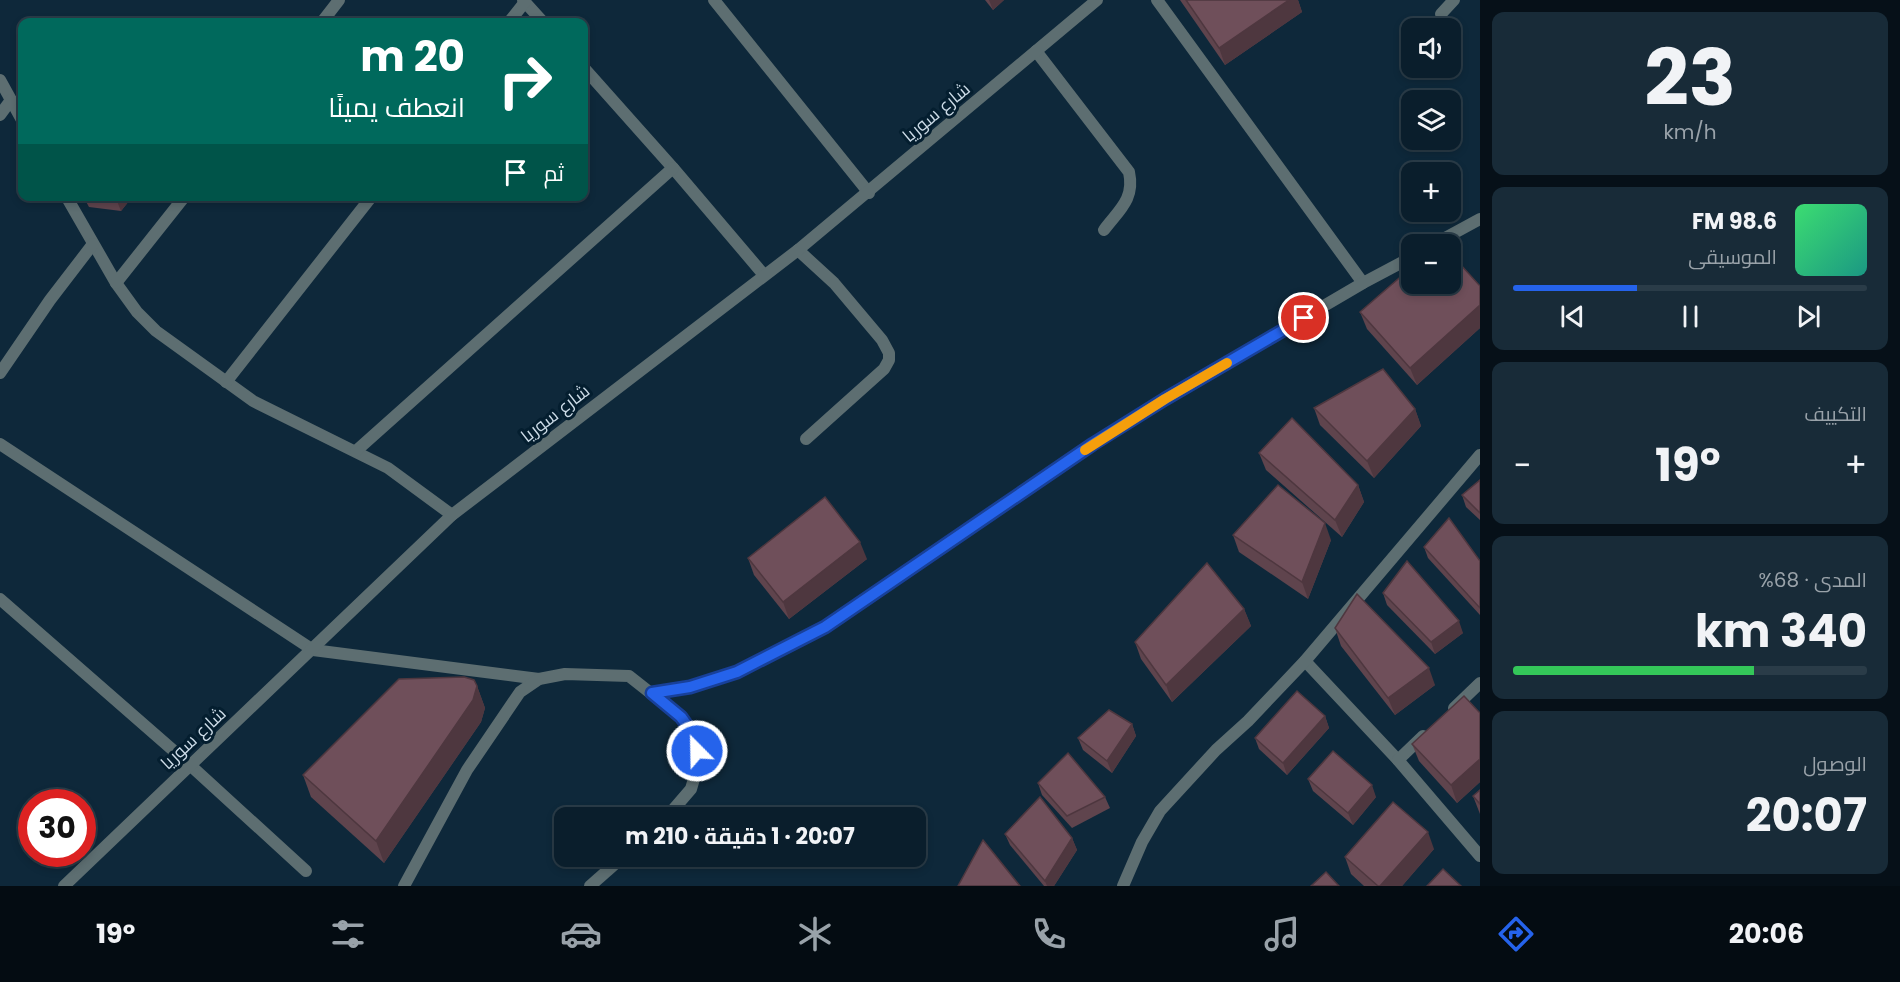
<!DOCTYPE html>
<html lang="ar">
<head>
<meta charset="utf-8">
<style>
	:root { --surface:#0a1e2c; --page:#182b38; --text:#f1f3f6; --muted:#99a2a9; --line:#2a3c48; --accent:#2563eb }
	body { margin:0; font-family:Poppins,Cairo,sans-serif; background:var(--page); color:var(--text); direction:rtl; height:100vh; display:flex; flex-direction:column; font-size:22px; white-space:nowrap }
	* { box-sizing:border-box; margin:0 }
	p { font-size:20px; color:var(--muted) }
	.icon { flex:none; width:33px; height:33px; fill:none; stroke:currentColor; stroke-width:2; stroke-linecap:round; stroke-linejoin:round }
	.map { position:relative; flex:1; overflow:hidden; direction:ltr }
	.sheet { display:flex; flex-direction:column; gap:12px; padding:12px; background:#061018; width:420px }
	.sheet>* { flex:none }
	.guide { position:absolute; left:18px; top:18px; width:570px; height:183px; border-radius:12px; box-shadow:0 3px 9px #0003,0 0 0 2px var(--line); direction:rtl; background:#00695c; color:#fff; overflow:hidden }
	.fabs { position:absolute; left:1401px; top:18px; display:grid; gap:12px }
	.fabs a { display:grid; place-items:center; width:60px; height:60px; border-radius:12px; background:var(--surface); box-shadow:0 3px 9px #0003,0 0 0 2px var(--line); font-size:30px }
	.speed { position:absolute; left:18px; top:789px; display:flex; gap:12px; font-size:30px; font-weight:700; text-align:center }
	.speed>* { display:grid; place-content:center; width:78px; height:78px; border-radius:50%; background:var(--surface); box-shadow:0 3px 9px #0003,0 0 0 2px var(--line); line-height:1 }
	.speed .limit { border:9px solid #d22; background:#fff; color:#111 }
	.pin { position:absolute; display:grid; place-items:center; width:51px; height:51px; color:#fff; margin:-26px; border:3px solid #fff; border-radius:50%; box-shadow:0 2px 6px #0007 }
	.me { position:absolute; width:66px; margin:-33px; rotate:337deg; stroke-linejoin:round; filter:drop-shadow(0 0 4px #0008) }
	.turn { display:flex; align-items:center; gap:21px; height:126px; padding:0 24px; font-size:27px }
	.turn .icon { width:78px; height:78px; stroke-width:2.5 }
	.turn b { display:block; font-size:42px; line-height:51px }
	.then { display:flex; align-items:center; height:57px; padding:0 24px; background:#0003; gap:12px; font-size:22px }
	.big { font-size:45px; font-weight:700; line-height:1.1 }
	.sheet .widget { flex:1; display:flex; flex-direction:column; justify-content:center; gap:9px; min-width:0; padding:0 21px; border-radius:12px; background:var(--page) }
	.sheet .dial { align-items:center; gap:0 }
	.dial b { font-size:78px; line-height:1 }
	.song { display:flex; align-items:center; gap:18px }
	.cover { width:72px; height:72px; border-radius:9px; background:linear-gradient(135deg,hsl(140 70% 55%),hsl(170 70% 35%)) }
	.played { height:6px; border-radius:3px; background:linear-gradient(90deg,var(--accent) 35%,var(--line) 35%) }
	.keys { display:flex; justify-content:space-around; direction:ltr }
	.heat { display:flex; justify-content:space-between; align-items:center; font-size:33px; direction:ltr }
	.charge { height:9px; border-radius:4px; background:linear-gradient(90deg,#34c759 68%,var(--line) 0) }
	.trip { position:absolute; left:554px; top:807px; width:372px; height:60px; border-radius:12px; background:var(--surface); box-shadow:0 3px 9px #0003,0 0 0 2px var(--line); font-weight:700; line-height:60px; text-align:center; direction:rtl }
	.tab-bar { display:flex; height:96px; justify-content:space-around; align-items:center; background:#040c12; color:var(--muted) }
	.tab-bar .icon { width:42px; height:42px }
	.tab-bar .active { color:var(--accent) }
	.tab-bar b { font-size:27px; color:var(--text) }
	main { display:flex; flex:1; min-height:0 }
	.map>svg:first-child { display:block }
	.lines { fill:none; stroke-linecap:round; stroke-linejoin:round }
	.service { stroke:#5d6e71; stroke-width:12 }
	.minor { stroke:#5d6e71; stroke-width:12 }
	.tertiary { stroke:#5d6e71; stroke-width:12 }
	.wall { fill:#5f444d }
	.shaded-wall { fill:#4e373f }
	.building { fill:#6f4f5a; stroke:#4e373f; stroke-width:1.5 }
	.route-casing { stroke:#184099; stroke-width:15 }
	.route { stroke:#2563eb; stroke-width:10 }
	.slow { stroke:#f59e0b; stroke-width:10 }
	.labels { text-anchor:middle; dominant-baseline:central; stroke-width:6; stroke-linejoin:round; paint-order:stroke }
	.street-label { font-size:18px; fill:#ccdbe7; stroke:#041e2f }
</style>
</head>
<body>
<main>
<section class="sheet">
<div class="widget dial"><b>23</b><p>km/h</p></div>
<div class="widget">
<div class="song"><i class="cover"></i><div><b>98.6 FM</b><p>الموسيقى</p></div></div>
<div class="played"></div>
<div class="keys"><svg class="icon" aria-label="previous" viewBox="0 0 24 24"><path d="M18 5L8 12l10 7zM5 5v14"/></svg><svg class="icon" aria-label="pause" viewBox="0 0 24 24"><path d="M8 5v14M16 5v14"/></svg><svg class="icon" aria-label="next" viewBox="0 0 24 24"><path d="M6 5l10 7-10 7zM19 5v14"/></svg></div>
</div>
<div class="widget"><p>التكييف</p>
<div class="heat"><a>−</a><b class="big">19°</b><a>+</a></div>
</div>
<div class="widget"><p>المدى · 68%</p><b class="big">340 km</b><div class="charge"></div></div>
<div class="widget"><p>الوصول</p><b class="big">20:07</b></div>
</section>
<div class="map">
<svg width="1480" height="886" viewBox="0 0 1480 886">
	<rect width="100%" height="100%" fill="#0e283a"/>
	<g class="lines">
		<g class="service">
			<path d="M1441,14L1454,0"/>
			<path d="M1036,51L1129,172C1135,199 1119,210 1104,230"/>
			<path d="M190,765L306,871"/>
		</g>
		<g class="minor">
			<path d="M523,0L543,22"/>
			<path d="M714,0L869,193"/>
			<path d="M1157,0L1363,283"/>
			<path d="M322,22L339,0"/>
			<path d="M509,22L525,2"/>
			<path d="M584,68L673,168L764,275"/>
			<path d="M0,80L22,120"/>
			<path d="M0,115L11,100"/>
			<path d="M66,196L116,283L137,312L156,331L253,401L388,468L452,515"/>
			<path d="M1434,244L1480,219"/>
			<path d="M798,250L834,283L882,340L889,353V360L884,369L806,439"/>
			<path d="M116,283L185,196"/>
			<path d="M0,373L50,300L93,244"/>
			<path d="M226,382L372,196"/>
			<path d="M0,444L313,650L539,679"/>
			<path d="M356,451L673,168"/>
			<path d="M0,599L190,765"/>
			<path d="M1305,661L1398,760"/>
			<path d="M652,693L690,687L737,672L825,627L1093,444L1165,399L1363,283L1412,257"/>
			<path d="M1454,708L1480,683"/>
			<path d="M1423,736L1398,760L1480,856"/>
			<path d="M404,886L467,770L520,692L539,679L565,674L629,676L681,717L691,731L697,751L698,765L691,789L666,818"/>
			<path d="M590,886L624,856"/>
			<path d="M1123,886L1142,842L1160,811L1216,750L1248,721L1305,661L1480,455"/>
		</g>
		<path class="tertiary" d="M64,886L452,515L798,250L1097,0"/>
	</g>
	<g class="wall">
		<path d="M985,0H1004L993,10Z"/>
		<path d="M1180,0H1298L1302,12L1225,65Z"/>
		<path d="M83,196H133L121,211L89,207Z"/>
		<path d="M1480,286V328L1417,385L1367,329L1360,312Z"/>
		<path d="M1314,408L1415,409L1421,426L1374,478L1320,425Z"/>
		<path d="M1259,453L1358,485L1364,502L1342,537L1266,470Z"/>
		<path d="M1480,480V520L1466,507L1462,495Z"/>
		<path d="M1233,535L1331,540L1308,599L1239,552Z"/>
		<path d="M1424,547L1480,561V615L1428,558Z"/>
		<path d="M748,558L867,559L789,619L754,575Z"/>
		<path d="M1383,593L1463,633L1435,654L1387,605Z"/>
		<path d="M1244,609L1251,626L1172,702L1141,659L1135,642Z"/>
		<path d="M1335,628L1435,685L1395,715L1341,646Z"/>
		<path d="M477,686L485,708L481,722L384,863L311,797L303,775Z"/>
		<path d="M1480,713V782L1457,803L1419,761L1412,744Z"/>
		<path d="M1325,716L1329,728L1287,775L1259,749L1255,738Z"/>
		<path d="M1132,724L1136,736L1112,773L1083,750L1078,738Z"/>
		<path d="M1308,779L1376,797L1353,825L1313,791Z"/>
		<path d="M1038,783L1105,797L1110,808L1072,828L1042,795Z"/>
		<path d="M1480,790V814L1473,796Z"/>
		<path d="M1005,834L1072,838L1077,850L1054,886H1044L1010,845Z"/>
		<path d="M1434,849L1402,886H1364L1351,874L1345,857Z"/>
	</g>
	<g class="shaded-wall">
		<path d="M989,0H1004L993,10Z"/>
		<path d="M1289,0H1298L1302,12L1225,65L1219,48Z"/>
		<path d="M115,196H133L121,211Z"/>
		<path d="M1480,305V328L1417,385L1410,368Z"/>
		<path d="M1415,409L1421,426L1374,478L1367,461Z"/>
		<path d="M1358,485L1364,502L1342,537L1335,520Z"/>
		<path d="M1325,523L1331,540L1308,599L1302,582Z"/>
		<path d="M860,542L867,559L789,619L783,602Z"/>
		<path d="M1244,609L1251,626L1172,702L1166,685Z"/>
		<path d="M1459,621L1463,633L1435,654L1431,642Z"/>
		<path d="M1429,668L1435,685L1395,715L1388,698Z"/>
		<path d="M477,686L485,708L481,722L384,863L376,841Z"/>
		<path d="M1325,716L1329,728L1287,775L1283,763Z"/>
		<path d="M1132,724L1136,736L1112,773L1107,761Z"/>
		<path d="M1480,759V782L1457,803L1451,785Z"/>
		<path d="M1372,785L1376,797L1353,825L1348,813Z"/>
		<path d="M1428,832L1434,849L1402,886H1380Z"/>
		<path d="M1072,838L1077,850L1054,886H1047L1045,881Z"/>
	</g>
	<g class="building">
		<path d="M1186,0H1289L1219,48Z"/>
		<path d="M1450,253L1480,286V305L1410,368L1360,312L1412,267V284H1450Z"/>
		<path d="M1383,369L1415,409L1367,461L1314,408Z"/>
		<path d="M1292,418L1358,485L1335,520L1259,453Z"/>
		<path d="M1480,480V513L1462,495Z"/>
		<path d="M1278,485L1325,523L1302,582L1233,535Z"/>
		<path d="M825,497L860,542L783,602L748,558Z"/>
		<path d="M1449,518L1480,561V608L1424,547Z"/>
		<path d="M1407,561L1459,621L1431,642L1383,593Z"/>
		<path d="M1207,563L1244,609L1166,685L1135,642Z"/>
		<path d="M1357,594L1429,668L1388,698L1335,628Z"/>
		<path d="M464,677L474,680L477,686L473,700L376,841L303,775L399,679Z"/>
		<path d="M1297,691L1325,716L1283,763L1255,738Z"/>
		<path d="M1464,696L1480,713V759L1451,785L1412,744Z"/>
		<path d="M1109,710L1132,724L1107,761L1078,738Z"/>
		<path d="M1333,751L1372,785L1348,813L1308,779Z"/>
		<path d="M1068,753L1105,797L1067,816L1038,783Z"/>
		<path d="M1480,790V804L1473,796Z"/>
		<path d="M1040,797L1072,838L1045,881L1005,834Z"/>
		<path d="M1393,802L1428,832L1380,886H1378L1345,857Z"/>
		<path d="M983,840L1020,886H958Z"/>
		<path d="M1443,869L1461,886H1427Z"/>
		<path d="M1326,872L1339,886H1311Z"/>
	</g>
	<g class="lines">
		<g class="route-casing">
			<path id="route" d="M697,751L691,731L681,717L652,693L690,687L737,672L825,627L1093,444L1165,399L1304,318"/>
		</g>
		<use href="#route" class="route"/>
		<path class="slow" d="M1085,450L1165,399L1227,363"/>
	</g>
	<g class="labels">
		<g class="street-label">
			<text transform="translate(936 112) rotate(-40)">شارع سوريا</text>
			<text transform="translate(555 413) rotate(-38)">شارع سوريا</text>
			<text transform="translate(193 738) rotate(-43)">شارع سوريا</text>
		</g>
	</g>
</svg>
<div class="fabs">
<a><svg class="icon" aria-label="sound" viewBox="0 0 24 24"><path d="M4 9h4l5-4v14l-5-4H4zM17 9q2 3 0 6"/></svg></a>
<a><svg class="icon" aria-label="layers" viewBox="0 0 24 24"><path d="M12 4l9 5-9 5-9-5zM3 14l9 5 9-5"/></svg></a>
<a>+</a>
<a>−</a>
</div>
<div class="speed"><div class="limit">30</div></div>
<div class="pin" style="left:1304px;top:318px;background:#d93025"><svg class="icon" aria-label="arrive" viewBox="0 0 24 24"><path d="M6 21V4h12l-3 4 3 4H6"/></svg></div>
<svg class="me" style="left:697px;top:751px" viewBox="-20 -20 40 40"><circle r="17" fill="#2563eb" stroke="#fff" stroke-width="3"/><path d="M0-11L8 9 0 5-8 9z" fill="#fff"/></svg>
<div class="trip">20:07 · 1 دقيقة · 210 m</div>
<div class="guide">
<div class="turn"><svg class="icon" aria-label="right" viewBox="0 0 24 24"><path d="M7 20v-9h11M14 6l5 5-5 5"/></svg><div><b>20 m</b>انعطف يمينًا</div></div>
<div class="then">ثم<svg class="icon" aria-label="arrive" viewBox="0 0 24 24"><path d="M6 21V4h12l-3 4 3 4H6"/></svg></div>
</div>
</div>
</main>
<nav class="tab-bar">
<b>20:06</b>
<svg class="icon active" aria-label="directions" viewBox="0 0 24 24"><path d="M12 3l9 9-9 9-9-9zM9 14v-3h6M13 9l2 2-2 2"/></svg>
<svg class="icon" aria-label="music" viewBox="0 0 24 24"><path d="M9 18V5l10-2v13"/><circle cx="6" cy="18" r="3"/><circle cx="16" cy="16" r="3"/></svg>
<svg class="icon" aria-label="phone" viewBox="0 0 24 24"><path d="M5 4h4l2 5-3 2q2 4 5 5l2-3 5 2v4C11 20 4 13 5 4z"/></svg>
<svg class="icon" aria-label="climate" viewBox="0 0 24 24"><path d="M12 3v18M4 7l16 10M4 17L20 7"/></svg>
<svg class="icon" aria-label="car" viewBox="0 0 24 24"><path d="M5 17H2v-5l4-1 3-4h7l3 4 3 1v5h-3M9 17h6M6 11h13"/><circle cx="7" cy="17" r="2"/><circle cx="17" cy="17" r="2"/></svg>
<svg class="icon" aria-label="filters" viewBox="0 0 24 24"><path d="M4 7h16M4 17h16"/><circle cx="9" cy="7" r="2"/><circle cx="15" cy="17" r="2"/></svg>
<b>19°</b>
</nav>
</body>
</html>
